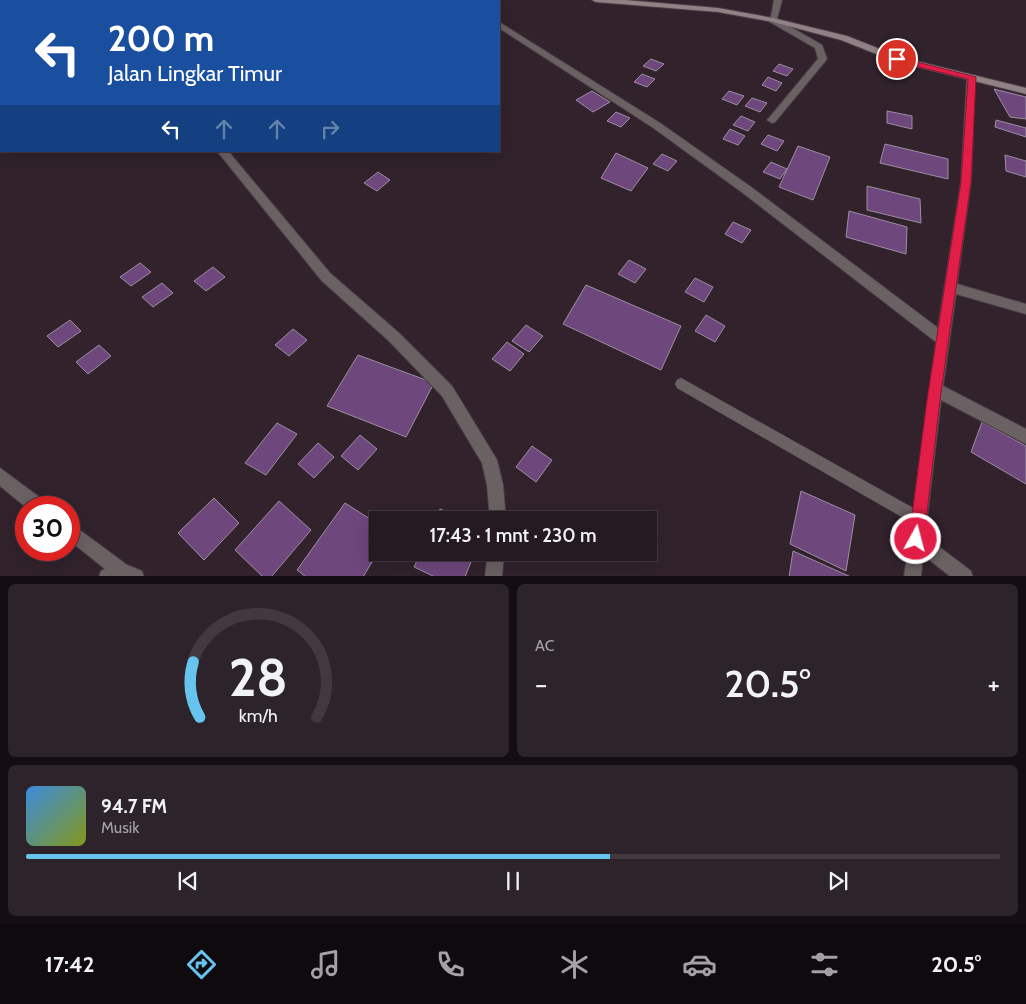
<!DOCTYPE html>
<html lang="id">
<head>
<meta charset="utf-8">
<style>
	:root { --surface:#251a21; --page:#2d232a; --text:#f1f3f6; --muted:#a3a1a5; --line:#42383f; --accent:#66c4ef }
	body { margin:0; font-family:Cabin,sans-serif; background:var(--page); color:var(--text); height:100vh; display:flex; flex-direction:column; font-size:19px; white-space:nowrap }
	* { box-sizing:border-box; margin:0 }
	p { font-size:16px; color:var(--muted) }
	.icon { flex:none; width:28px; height:28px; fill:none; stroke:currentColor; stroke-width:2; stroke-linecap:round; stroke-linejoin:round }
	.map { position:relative; height:576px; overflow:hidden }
	.sheet { display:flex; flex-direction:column; gap:8px; padding:8px; background:#140e12; flex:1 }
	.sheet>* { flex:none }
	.guide { position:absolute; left:0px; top:0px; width:500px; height:152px; box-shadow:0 5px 20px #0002,0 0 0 1px var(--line); background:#1a4fa0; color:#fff; overflow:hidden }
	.speed { position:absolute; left:15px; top:496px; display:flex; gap:10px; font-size:25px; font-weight:700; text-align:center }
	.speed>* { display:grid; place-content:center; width:65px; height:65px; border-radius:50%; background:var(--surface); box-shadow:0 5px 20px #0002,0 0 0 1px var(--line); line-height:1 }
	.speed .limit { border:8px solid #d22; background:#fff; color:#111 }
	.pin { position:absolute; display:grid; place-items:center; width:42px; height:42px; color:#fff; margin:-21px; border:2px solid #fff; border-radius:50%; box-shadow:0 1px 5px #0007 }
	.me { position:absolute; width:55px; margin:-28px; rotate:7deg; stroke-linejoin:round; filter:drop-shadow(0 0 4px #0008) }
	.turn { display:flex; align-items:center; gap:18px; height:105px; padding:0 25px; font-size:22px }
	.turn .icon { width:65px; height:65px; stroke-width:2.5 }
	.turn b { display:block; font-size:35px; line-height:42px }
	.lanes { display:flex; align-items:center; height:48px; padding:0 25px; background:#0003; justify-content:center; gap:25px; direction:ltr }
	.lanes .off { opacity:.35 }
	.big { font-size:38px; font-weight:600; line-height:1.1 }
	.sheet .card { flex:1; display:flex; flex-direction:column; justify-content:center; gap:8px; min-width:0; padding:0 18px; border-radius:8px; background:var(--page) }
	.sheet .dial { align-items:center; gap:0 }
	.dial svg { height:130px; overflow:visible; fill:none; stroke:var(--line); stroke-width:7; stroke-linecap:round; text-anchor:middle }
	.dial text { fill:var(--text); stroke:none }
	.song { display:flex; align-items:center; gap:15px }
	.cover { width:60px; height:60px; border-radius:8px; background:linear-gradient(135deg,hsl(210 70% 55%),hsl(70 70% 35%)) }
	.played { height:5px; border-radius:2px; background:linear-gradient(90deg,var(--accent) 60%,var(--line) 60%) }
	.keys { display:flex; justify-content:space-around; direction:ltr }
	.heat { display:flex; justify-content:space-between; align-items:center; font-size:28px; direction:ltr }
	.sheet .tiles { flex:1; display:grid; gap:8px; grid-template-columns:1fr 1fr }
	.card:last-child { grid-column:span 2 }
	.trip { position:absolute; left:369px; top:511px; width:288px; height:50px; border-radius:0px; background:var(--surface); box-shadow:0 5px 20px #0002,0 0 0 1px var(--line); font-weight:600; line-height:50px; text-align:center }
	.menu { display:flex; height:80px; justify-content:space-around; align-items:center; background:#0f0a0d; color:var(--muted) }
	.menu .icon { width:35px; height:35px }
	.menu .on { color:var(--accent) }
	.menu b { font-size:22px; color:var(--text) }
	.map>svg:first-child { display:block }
	.building { fill:#6e477d; stroke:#9b8fa0 }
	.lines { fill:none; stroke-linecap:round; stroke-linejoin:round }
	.service-casing { stroke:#4b3d46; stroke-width:1 }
	.minor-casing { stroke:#4b3d46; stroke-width:2 }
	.secondary-casing { stroke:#4b3d46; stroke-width:2 }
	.service { fill:#6a6163; fill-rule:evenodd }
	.minor { fill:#6a6163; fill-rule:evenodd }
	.secondary { fill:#908185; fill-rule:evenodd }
	.route { fill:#e11d48; stroke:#92132f }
</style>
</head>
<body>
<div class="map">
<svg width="1026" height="577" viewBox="0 0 1026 577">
	<rect width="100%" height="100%" fill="#31222c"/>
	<g class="building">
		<path d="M651,59L664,64L656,71L643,66Z"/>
		<path d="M779,64L793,69L787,76L773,71Z"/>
		<path d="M642,74L655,79L647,87L634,82Z"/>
		<path d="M768,77L782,83L776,91L762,85Z"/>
		<path d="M994,89L1026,97V119L1010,117Z"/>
		<path d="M592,91L610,102L593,112L576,100Z"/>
		<path d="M729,91L744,96L737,105L722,99Z"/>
		<path d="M752,98L767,103L760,112L745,106Z"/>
		<path d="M887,111L912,116V129L887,123Z"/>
		<path d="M616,112L630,118L621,127L607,121Z"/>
		<path d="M741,116L755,122L748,131L733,125Z"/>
		<path d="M996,120L1026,128V137L995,127Z"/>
		<path d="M730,129L745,136L738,145L723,139Z"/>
		<path d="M768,135L784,141L777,151L761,144Z"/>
		<path d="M885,144L948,159V179L880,163Z"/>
		<path d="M798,146L830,157L813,200L779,187Z"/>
		<path d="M616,153L648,168L631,191L601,178Z"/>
		<path d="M662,154L677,161L668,171L653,164Z"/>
		<path d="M1005,155L1026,161V177L1006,171Z"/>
		<path d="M771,162L787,169L780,179L763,172Z"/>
		<path d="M378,172L390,180L377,191L364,183Z"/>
		<path d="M867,186L920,199L921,223L867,210Z"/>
		<path d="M849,211L907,227L906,254L846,237Z"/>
		<path d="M733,222L751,230L742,243L725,234Z"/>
		<path d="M629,260L646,269L635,283L618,274Z"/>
		<path d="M140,263L151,272L131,286L120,277Z"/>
		<path d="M213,267L225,277L206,291L194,281Z"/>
		<path d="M695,278L713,287L704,302L685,292Z"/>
		<path d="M162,283L173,293L153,307L142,297Z"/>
		<path d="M586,285L681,326L661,370L563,324Z"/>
		<path d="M706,315L725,326L715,342L695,331Z"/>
		<path d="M70,320L81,331L58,347L47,336Z"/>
		<path d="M526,325L543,336L529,352L512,341Z"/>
		<path d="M293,329L307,340L289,356L275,345Z"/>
		<path d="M507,342L524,354L510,371L492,359Z"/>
		<path d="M99,345L111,356L88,374L76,362Z"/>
		<path d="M358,355L434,383L406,437L327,406Z"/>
		<path d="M982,422L1026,446V484L971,452Z"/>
		<path d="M277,423L297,434L266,475L245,463Z"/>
		<path d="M360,435L377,449L358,470L341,456Z"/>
		<path d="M318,443L334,457L314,478L298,464Z"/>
		<path d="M532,446L552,460L536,482L516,467Z"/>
		<path d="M801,491L855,515L846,571L790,544Z"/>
		<path d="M214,498L239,523L204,560L178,533Z"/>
		<path d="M279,501L311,530L271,577H263L235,550Z"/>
		<path d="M345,503L378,524V552L363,577H306L297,570Z"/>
		<path d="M440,509L466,520H435Z"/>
		<path d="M793,551L851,577H789Z"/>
		<path d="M421,552H475L465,577H435L414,567Z"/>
	</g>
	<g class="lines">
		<g class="service-casing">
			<path id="service" d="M681,378L924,514L926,519L924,524L919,526L914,524L677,388L675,384L677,380Z"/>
		</g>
		<g class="minor-casing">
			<g id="minor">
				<path d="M40,0H48L49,1H41Z"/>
				<path d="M459,0H468L469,1H460Z"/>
				<path d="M774,0H782L777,19L822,45L827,59L775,122L772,123L767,120L769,118L818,59L815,48L770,22Z"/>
				<path d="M499,22L660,123L751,187L938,328L961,182L967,77L969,75H975L971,182L957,284L1026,304V314L956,294L943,386L1026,429V444L941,400L925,536L971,571L973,577H951L923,555L921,577H904L936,342L743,193L652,127L499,28Z"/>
				<path d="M217,151H228L330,273L399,333L452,386L497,460L503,485L506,520H490L487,485L482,463L442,396L389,341L322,281Z"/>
				<path d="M0,468L46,502L48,508H27L0,486Z"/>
				<path d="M69,522L127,565L142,571L144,577H99L101,571L105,569L69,540Z"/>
				<path d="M488,552H504L502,577H485Z"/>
			</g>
		</g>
		<g class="secondary-casing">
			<path id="secondary" d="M592,0H625L718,8L773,18L847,36L900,57L1026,88V94L894,61L841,40L773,22L718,12L596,2Z"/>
		</g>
		<use href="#service" class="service"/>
		<use href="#minor" class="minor"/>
		<use href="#secondary" class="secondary"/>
	</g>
	<path class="route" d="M897,57L976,77L971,182L940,400L924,539L921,544L916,546L911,544L909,539L927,400L961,182L968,79L894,61V57Z"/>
</svg>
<div class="speed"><div class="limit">30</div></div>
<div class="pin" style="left:897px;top:59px;background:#d93025"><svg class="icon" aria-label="arrive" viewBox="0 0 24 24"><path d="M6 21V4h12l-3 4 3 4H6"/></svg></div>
<svg class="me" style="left:916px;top:539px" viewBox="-20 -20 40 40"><circle r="17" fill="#e11d48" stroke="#fff" stroke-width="3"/><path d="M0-11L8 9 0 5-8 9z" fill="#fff"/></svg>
<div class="trip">17:43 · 1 mnt · 230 m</div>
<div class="guide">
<div class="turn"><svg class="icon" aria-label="left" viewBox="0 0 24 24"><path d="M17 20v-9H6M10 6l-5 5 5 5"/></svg><div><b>200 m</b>Jalan Lingkar Timur</div></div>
<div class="lanes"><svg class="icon" aria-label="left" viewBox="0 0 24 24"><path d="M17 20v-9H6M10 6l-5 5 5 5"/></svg><svg class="icon off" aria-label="ahead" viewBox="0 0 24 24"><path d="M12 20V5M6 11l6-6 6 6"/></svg><svg class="icon off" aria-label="ahead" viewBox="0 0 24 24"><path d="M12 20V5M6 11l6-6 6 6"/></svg><svg class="icon off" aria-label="right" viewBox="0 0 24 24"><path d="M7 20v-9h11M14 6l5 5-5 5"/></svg></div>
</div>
</div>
<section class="sheet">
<div class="tiles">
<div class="card dial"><svg viewBox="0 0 100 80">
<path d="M14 69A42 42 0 1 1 86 69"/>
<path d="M14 69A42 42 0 0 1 10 35" stroke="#66c4ef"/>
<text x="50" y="56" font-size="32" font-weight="700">28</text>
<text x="50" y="72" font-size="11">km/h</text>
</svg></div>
<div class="card"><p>AC</p>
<div class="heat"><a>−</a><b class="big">20.5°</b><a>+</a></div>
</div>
<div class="card">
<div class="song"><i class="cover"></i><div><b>94.7 FM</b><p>Musik</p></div></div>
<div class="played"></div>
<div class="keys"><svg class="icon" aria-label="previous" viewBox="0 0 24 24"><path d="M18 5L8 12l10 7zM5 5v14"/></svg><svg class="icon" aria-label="pause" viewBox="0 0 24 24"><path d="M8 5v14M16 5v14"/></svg><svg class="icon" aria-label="next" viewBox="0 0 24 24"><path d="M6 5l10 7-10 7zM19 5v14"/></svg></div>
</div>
</div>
</section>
<nav class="menu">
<b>17:42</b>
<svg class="icon on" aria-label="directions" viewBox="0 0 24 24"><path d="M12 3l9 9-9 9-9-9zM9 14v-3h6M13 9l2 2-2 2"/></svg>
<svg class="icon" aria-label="music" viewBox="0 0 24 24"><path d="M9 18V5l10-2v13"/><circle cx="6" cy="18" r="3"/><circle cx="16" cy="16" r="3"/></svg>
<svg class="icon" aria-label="phone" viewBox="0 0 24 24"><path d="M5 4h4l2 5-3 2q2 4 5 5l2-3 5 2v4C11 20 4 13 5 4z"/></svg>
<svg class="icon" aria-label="climate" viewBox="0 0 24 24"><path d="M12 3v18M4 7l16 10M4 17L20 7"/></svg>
<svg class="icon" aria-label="car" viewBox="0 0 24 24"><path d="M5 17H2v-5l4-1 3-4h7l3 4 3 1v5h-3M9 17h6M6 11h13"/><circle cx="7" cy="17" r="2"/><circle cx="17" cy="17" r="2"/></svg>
<svg class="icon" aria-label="filters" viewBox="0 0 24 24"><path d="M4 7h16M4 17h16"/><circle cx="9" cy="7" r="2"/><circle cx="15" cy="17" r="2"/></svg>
<b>20.5°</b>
</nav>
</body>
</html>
